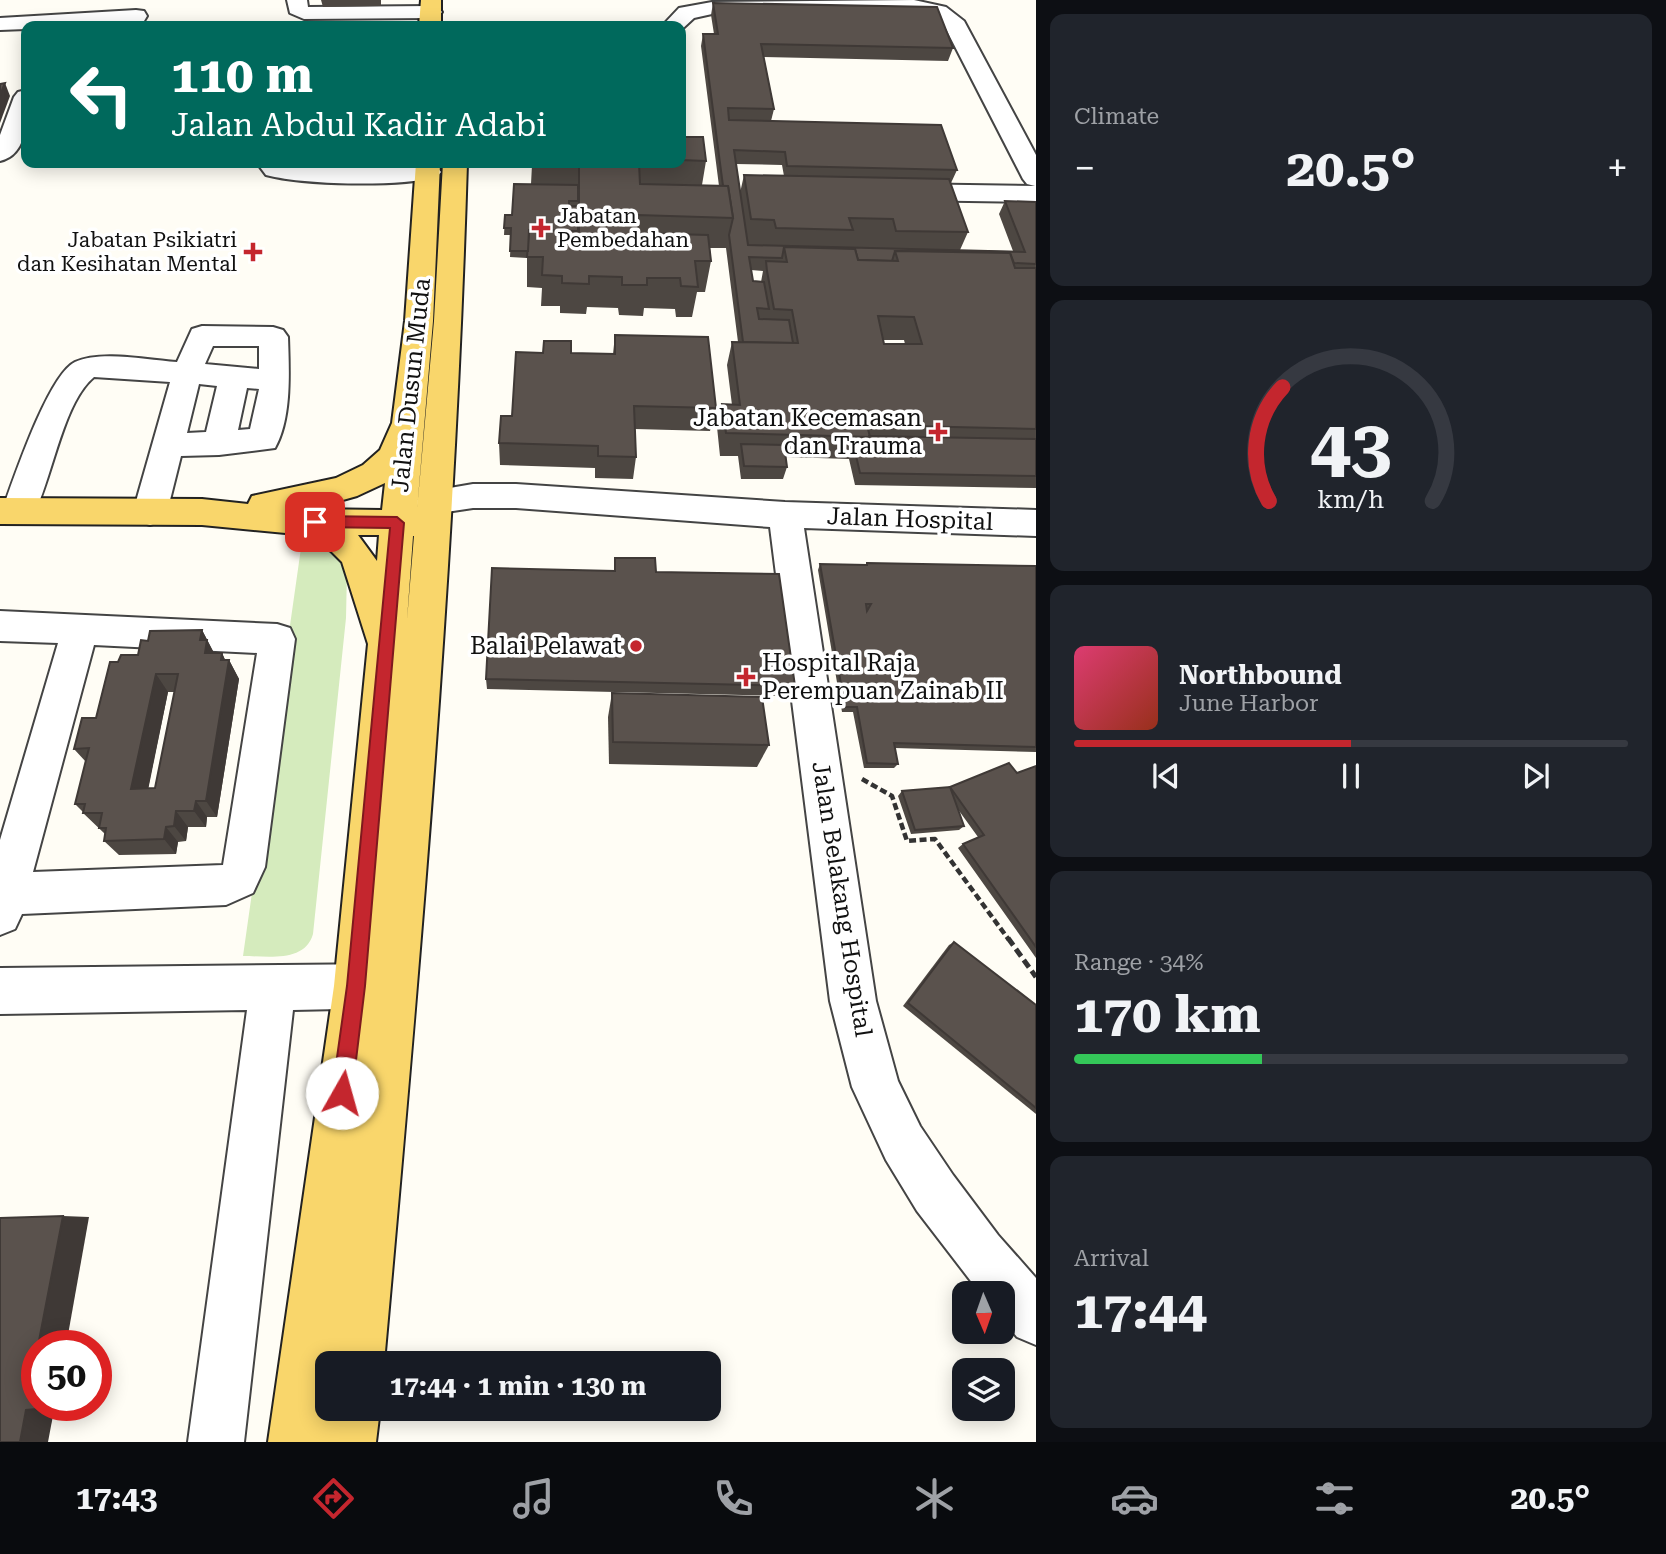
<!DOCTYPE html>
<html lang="en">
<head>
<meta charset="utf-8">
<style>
	:root { --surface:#171b24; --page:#20242c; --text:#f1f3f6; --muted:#9ea1a6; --line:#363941; --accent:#c4262e }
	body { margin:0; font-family:"Roboto Serif",serif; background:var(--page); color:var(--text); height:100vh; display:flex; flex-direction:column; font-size:26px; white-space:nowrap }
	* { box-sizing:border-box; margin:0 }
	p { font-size:23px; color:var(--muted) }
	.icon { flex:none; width:38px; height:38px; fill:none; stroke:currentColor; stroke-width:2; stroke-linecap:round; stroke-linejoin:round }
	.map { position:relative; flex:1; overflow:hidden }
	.side { display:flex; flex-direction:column; gap:14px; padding:14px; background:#0d0f14; width:630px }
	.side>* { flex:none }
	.top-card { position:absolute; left:21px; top:21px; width:665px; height:147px; border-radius:14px; box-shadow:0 4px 18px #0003; background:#00695c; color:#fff; overflow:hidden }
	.needle { width:46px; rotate:178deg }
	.controls { position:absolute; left:952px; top:1281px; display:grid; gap:14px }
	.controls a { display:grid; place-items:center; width:63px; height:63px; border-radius:14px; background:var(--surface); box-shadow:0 4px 18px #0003; font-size:35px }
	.speed { position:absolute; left:21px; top:1330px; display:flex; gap:14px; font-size:35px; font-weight:700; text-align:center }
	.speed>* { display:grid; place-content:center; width:91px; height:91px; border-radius:50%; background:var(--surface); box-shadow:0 4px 18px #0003; line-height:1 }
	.speed .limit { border:10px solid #d22; background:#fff; color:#111 }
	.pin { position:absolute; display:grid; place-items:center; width:60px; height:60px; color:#fff; margin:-30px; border-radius:14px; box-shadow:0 4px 10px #0006 }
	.me { position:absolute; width:77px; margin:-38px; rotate:7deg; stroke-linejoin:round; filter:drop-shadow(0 0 5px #0008) }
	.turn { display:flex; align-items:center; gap:24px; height:147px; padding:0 35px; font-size:32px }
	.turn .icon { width:91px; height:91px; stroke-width:2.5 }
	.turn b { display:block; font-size:49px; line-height:60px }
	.big { font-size:52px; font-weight:700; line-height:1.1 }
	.side .tile { flex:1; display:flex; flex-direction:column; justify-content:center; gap:10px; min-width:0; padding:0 24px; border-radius:14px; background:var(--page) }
	.side .dial { align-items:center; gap:0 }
	.dial svg { height:182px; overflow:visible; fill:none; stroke:var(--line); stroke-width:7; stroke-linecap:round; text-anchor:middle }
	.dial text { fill:var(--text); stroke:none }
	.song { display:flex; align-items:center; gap:21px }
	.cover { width:84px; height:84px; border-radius:10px; background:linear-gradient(135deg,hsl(340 70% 55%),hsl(10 70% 35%)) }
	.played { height:7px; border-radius:4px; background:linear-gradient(90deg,var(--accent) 50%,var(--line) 50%) }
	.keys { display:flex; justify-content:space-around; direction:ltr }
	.heat { display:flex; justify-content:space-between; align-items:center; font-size:38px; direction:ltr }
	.charge { height:10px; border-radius:5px; background:linear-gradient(90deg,#34c759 34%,var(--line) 0) }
	.trip { position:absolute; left:315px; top:1351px; width:406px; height:70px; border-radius:14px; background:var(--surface); box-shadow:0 4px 18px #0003; font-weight:700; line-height:70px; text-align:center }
	.tab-bar { display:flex; height:112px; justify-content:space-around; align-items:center; background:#090b0e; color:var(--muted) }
	.tab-bar .icon { width:49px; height:49px }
	.tab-bar .on { color:var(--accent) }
	.tab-bar b { font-size:32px; color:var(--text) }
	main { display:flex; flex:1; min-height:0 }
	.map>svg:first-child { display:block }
	.green { fill:#d5ebbd }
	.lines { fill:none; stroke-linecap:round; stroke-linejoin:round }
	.minor-casing { stroke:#444; stroke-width:4 }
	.major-casing { stroke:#222; stroke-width:4 }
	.path-far1 { stroke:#333; stroke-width:4.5; stroke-dasharray:7 3.5; stroke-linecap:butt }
	.path { stroke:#333; stroke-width:5; stroke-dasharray:9 4.5; stroke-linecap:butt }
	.minor { fill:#fff; fill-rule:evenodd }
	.major { fill:#f9d66b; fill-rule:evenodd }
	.wall { fill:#4d4742; fill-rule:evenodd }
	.shaded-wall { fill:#3f3936 }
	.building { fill:#5a524d; stroke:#3f3936; stroke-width:2; fill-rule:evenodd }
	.route { fill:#c4262e; stroke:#7f191e; stroke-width:2 }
	.poi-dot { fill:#c4262e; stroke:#fff; stroke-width:2.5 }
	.labels { text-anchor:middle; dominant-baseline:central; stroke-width:7; stroke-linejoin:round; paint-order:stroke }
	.far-poi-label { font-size:21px; fill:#111; stroke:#fff; text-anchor:start }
	.street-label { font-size:24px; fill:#111; stroke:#fff }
	.poi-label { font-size:24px; fill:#111; stroke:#fff; text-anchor:end }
</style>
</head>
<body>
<main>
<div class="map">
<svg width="1036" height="1442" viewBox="0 0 1036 1442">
	<rect width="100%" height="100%" fill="#fffdf5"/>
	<path class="green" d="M302,541L318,543L340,554L347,571L346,618L313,934C305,963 267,956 243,956Z"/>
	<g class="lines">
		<g class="minor-casing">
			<g id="minor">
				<path d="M287,0H307L308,7L431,6L438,8L442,12L438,16L431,18L304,19L290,13Z"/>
				<path d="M914,0L946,7L964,21L1036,155V202L902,200L893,197L889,192L893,187L902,184L1035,186L1027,184L1023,179L944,25L932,16L901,10L712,14L694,18L681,30V26H662L679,8L712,2Z"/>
				<path d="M136,10L144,11L147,16L144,21L71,26H26V29L0,30V18Z"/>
				<path d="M26,90C27,114 30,154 0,161V135L14,97L18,92Z"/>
				<path d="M257,163L437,167L441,172L437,177C399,187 304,185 266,175Z"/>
				<path d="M202,326L273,327L283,330L288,337C289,370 292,418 275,448L219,455L181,456L167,512L162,521L150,525L138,521L133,512L170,382L94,377C62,403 52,482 31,520L19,524L7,520L2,511C13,481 48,375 75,362C101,350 148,360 177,362L192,329ZM213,346H259V369L205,364ZM199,384L217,386L206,432L187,433ZM247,388L259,389L250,429L238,430Z"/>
				<path d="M473,484H516L785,502L1036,510V536L804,528L876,1001L898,1081L920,1126L953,1175L998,1235L1036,1278V1345L1017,1337L1003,1320V1293H980L917,1211L886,1160L852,1087L830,1001L770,527L516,508H473L433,514L421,511L416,502L421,493Z"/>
				<path d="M0,611L277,624L290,628L295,639L265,867L253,893L226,905L22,914L15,929L0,935V840L58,643L0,641ZM94,645L257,653L223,865L33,872Z"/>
				<path d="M387,964L403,970L409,986L403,1002L387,1008L293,1010L244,1442H188L247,1010L0,1014V968Z"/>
			</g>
		</g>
		<g class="major-casing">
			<g id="major">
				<path d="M421,0H441V26H419Z"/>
				<path d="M416,163H440L433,321L417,510L434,321L443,163H467C455,564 420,964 384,1363H327V1409H380L376,1442H268L334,986L368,644L342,562L331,551L296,534L202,525L0,524V498L202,499L248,504L252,496L336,478L363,465L380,450L392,423L405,321ZM385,483L382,510L311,509L357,496ZM358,535H379L377,561ZM413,536H414L407,620Z"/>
			</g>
		</g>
		<path class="path-far1" d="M862,779L892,796L907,841L935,839L1009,940"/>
		<path class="path" d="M1008,938L1036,977"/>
		<use href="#minor" class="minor"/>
		<use href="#major" class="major"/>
	</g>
	<g class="wall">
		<path d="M321,0H381V6L323,7Z"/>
		<path d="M713,3L953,48L948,61L764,57L774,109L771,121L957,170L951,183H950L968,232L960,250L1013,251L999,214L1005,201L1036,202V488L855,485L849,459L786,457L787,467L783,479H741L738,456H720L717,427L722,404L732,405L727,365L732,342H738L726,248H710L711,261L705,292H697L692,317H676L675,309L644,308L643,316L619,315L618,308L587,307L586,314L560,313V306H541L542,288L527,287V258L510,257L511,235H504L505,215H512L531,184L532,165H529V163H681V118L685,137L706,161L702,185L719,186L701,46L703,34H714L711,15ZM736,164L782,165L784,176L744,175L740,193ZM751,270L763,271L761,282L753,281ZM884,340H904L905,344H884Z"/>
		<path d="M298,163H373L372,168L299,164Z"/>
		<path d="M615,335L716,408L710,431L635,429L636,457L633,479L595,478V468L500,465L499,443L512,416L571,353L613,354Z"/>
		<path d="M615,558L656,572L795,686L790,696L487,689L486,679L614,571Z"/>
		<path d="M867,563L1036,566V752L895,748L898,764L894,768H864L853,712H842L818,570L820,564L865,565Z"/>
		<path d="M202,630L214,653H222L225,660H229L239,679L217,817H207L206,827H188L186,841L178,842L176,854L119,855L104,841L105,834L83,813V812L75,804L86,762L74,749L96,718L118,662L138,655L148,641ZM168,692H175L155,788H148Z"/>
		<path d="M612,693L769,745L757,767L609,764L608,717Z"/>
		<path d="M1036,766V958L958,848L963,844L978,837L957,808L964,826L959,830L911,834L898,796L902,791L950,787L1017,773Z"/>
		<path d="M954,942L1036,1005V1114L903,1006L949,945Z"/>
	</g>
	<g class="shaded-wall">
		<path d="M5,83L10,96L0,123V95Z"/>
		<path d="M202,630L217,659L205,653L200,640Z"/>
		<path d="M222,653L228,666L229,660L239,679L217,817L206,801Z"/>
		<path d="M156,674L168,692L145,805L131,789Z"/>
		<path d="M196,801L207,817L206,827L194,811Z"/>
		<path d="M176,811L188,827L186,841L174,826Z"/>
		<path d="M166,827L178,842L176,854L164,839Z"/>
		<path d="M63,1216L89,1217L66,1346H38Z"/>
		<path d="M37,1352V1373L32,1374Z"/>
		<path d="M38,1405H55L48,1442H20L26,1410Z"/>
	</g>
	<g class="building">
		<path d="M713,3L937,7L953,48L761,44L774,109L728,108L729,120L941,125L957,170L787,166L785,152L734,150L748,245L1025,252L1005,201L1036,202V264L1014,263L1010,253L895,251L892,261L858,260L855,249L784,247L782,258L749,257L753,281L764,282L769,309L757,308L759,319L789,320L793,343L743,342L729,235L733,218L728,186H723L703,34H718Z"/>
		<path d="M5,83L0,95V84Z"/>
		<path d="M681,118H683L685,137H703L706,161L681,160Z"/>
		<path d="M579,163H639L640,184L728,186L733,218L638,215V233L708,235L711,261H695L698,287L681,286L680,278H647V285H622V277L589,276V284L562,283V276L542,275L543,257H527L529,230L579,231Z"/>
		<path d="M744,175L949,179L968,232L896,231L893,219L849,218L853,230L776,228L774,220L751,219Z"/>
		<path d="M514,184L578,185V201H569V206H578V231L529,230L528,251H510L511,228H504L505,215H512Z"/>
		<path d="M784,247L855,249L858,260L898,261L895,251L1010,253L1015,268H1036V429L867,425L870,437L726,433L722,404L740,405L732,342L798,343L792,310L774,309L767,271L766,261L787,262ZM878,316L914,317L922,344H884Z"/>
		<path d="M615,335L708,337L716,408L634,406L636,457L598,456V446L499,443L501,416H512L516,352L543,353L544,341H571V353L615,354Z"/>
		<path d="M869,436L1036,439V476L860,473L854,447H865Z"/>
		<path d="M741,444L784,445L787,467L744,466Z"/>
		<path d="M615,558H655L656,572L779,574L795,686L486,679L492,568L615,571Z"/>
		<path d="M867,563L1036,566V747L894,743L898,764L867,763L857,707H845L820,564L867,565ZM866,604H871L867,611Z"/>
		<path d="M202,630L200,640H207L205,653H222L221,660H229L206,801H196L194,811H176L174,826L166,827L164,839L104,841L106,828H99L102,813H83L85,804H75L89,748L74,749L82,718H96L110,662H118L121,655H138L141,640L148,641L150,631ZM156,674H178L155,788L131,789Z"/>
		<path d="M612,693L762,697L769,745L613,742Z"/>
		<path d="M1009,763L1017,773L1036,766V947L963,844L984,835L950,787Z"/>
		<path d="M950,787L964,826L915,830L902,791Z"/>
		<path d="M954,942L1036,1005V1108L908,1003Z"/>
		<path d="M63,1216L38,1346H37V1352L32,1374H37V1409L26,1410L20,1442H0V1218Z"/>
	</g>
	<path class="route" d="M315,516L397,517L404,523L365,986L352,1093L349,1100L342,1103L335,1100L332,1093L347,986L390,528L315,527L308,522Z"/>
	<g class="poi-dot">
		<path d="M537.5 217.5h7v7h7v7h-7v7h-7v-7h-7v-7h7z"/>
		<path d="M249.5 241.5h7v7h7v7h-7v7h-7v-7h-7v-7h7z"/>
		<path d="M934.5 421.5h7v7h7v7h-7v7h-7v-7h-7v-7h7z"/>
		<circle cx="636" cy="646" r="7"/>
		<path d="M742.5 666.5h7v7h7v7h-7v7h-7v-7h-7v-7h7z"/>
	</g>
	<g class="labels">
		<g class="far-poi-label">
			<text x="557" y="216">Jabatan<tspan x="557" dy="24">Pembedahan</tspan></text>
			<text x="237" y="240" text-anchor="end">Jabatan Psikiatri<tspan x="237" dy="24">dan Kesihatan Mental</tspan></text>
		</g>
		<g class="street-label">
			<text transform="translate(411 385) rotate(-84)">Jalan Dusun Muda</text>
			<text transform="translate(910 519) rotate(2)">Jalan Hospital</text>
			<text transform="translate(842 899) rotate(81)">Jalan Belakang Hospital</text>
		</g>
		<g class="poi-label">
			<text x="922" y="418">Jabatan Kecemasan<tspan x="922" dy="28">dan Trauma</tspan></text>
			<text x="622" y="646">Balai Pelawat</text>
			<text x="762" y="663" text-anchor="start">Hospital Raja<tspan x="762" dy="28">Perempuan Zainab II</tspan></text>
		</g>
	</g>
</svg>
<div class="controls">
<a><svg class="needle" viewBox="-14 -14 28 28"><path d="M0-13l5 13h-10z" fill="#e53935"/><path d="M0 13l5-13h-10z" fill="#9ea1a6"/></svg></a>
<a><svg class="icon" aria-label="layers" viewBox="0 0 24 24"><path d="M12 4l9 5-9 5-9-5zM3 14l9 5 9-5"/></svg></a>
</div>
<div class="speed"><div class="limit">50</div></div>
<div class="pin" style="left:315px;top:522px;background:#d93025"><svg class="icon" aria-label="arrive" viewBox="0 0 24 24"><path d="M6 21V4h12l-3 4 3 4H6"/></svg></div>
<svg class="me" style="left:342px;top:1093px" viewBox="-20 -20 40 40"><circle r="19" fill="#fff"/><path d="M0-13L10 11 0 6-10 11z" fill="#c4262e"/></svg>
<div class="trip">17:44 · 1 min · 130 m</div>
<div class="top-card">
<div class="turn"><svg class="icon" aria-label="left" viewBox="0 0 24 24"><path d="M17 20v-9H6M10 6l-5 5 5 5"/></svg><div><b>110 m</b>Jalan Abdul Kadir Adabi</div></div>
</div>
</div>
<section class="side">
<div class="tile"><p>Climate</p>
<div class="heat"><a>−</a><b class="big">20.5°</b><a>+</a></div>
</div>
<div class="tile dial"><svg viewBox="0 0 100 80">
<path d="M14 69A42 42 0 1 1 86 69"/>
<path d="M14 69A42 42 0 0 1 20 19" stroke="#c4262e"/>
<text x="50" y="56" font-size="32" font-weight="700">43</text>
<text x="50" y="72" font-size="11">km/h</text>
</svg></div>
<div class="tile">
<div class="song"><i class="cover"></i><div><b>Northbound</b><p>June Harbor</p></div></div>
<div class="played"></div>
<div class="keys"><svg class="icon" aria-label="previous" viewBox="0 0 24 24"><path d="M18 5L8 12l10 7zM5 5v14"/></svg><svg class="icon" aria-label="pause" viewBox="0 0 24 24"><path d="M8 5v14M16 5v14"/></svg><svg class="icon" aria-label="next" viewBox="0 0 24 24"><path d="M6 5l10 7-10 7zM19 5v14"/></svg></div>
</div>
<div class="tile"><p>Range · 34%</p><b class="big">170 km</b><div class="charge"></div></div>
<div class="tile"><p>Arrival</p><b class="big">17:44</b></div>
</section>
</main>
<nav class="tab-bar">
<b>17:43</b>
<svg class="icon on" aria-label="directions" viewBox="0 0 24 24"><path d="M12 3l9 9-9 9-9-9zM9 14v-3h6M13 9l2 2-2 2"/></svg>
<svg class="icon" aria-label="music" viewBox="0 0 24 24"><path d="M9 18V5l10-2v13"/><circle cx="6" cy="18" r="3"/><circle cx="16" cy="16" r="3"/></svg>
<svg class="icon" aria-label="phone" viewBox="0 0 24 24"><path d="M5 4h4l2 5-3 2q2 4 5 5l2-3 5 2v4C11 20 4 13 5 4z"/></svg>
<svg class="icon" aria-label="climate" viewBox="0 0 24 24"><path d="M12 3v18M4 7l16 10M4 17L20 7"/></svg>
<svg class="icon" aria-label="car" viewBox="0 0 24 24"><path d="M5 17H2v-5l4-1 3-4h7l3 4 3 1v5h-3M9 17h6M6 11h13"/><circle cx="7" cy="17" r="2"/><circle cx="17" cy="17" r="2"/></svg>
<svg class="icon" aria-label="filters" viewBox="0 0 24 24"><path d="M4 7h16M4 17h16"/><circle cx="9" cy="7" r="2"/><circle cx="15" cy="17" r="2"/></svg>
<b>20.5°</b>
</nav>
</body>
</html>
